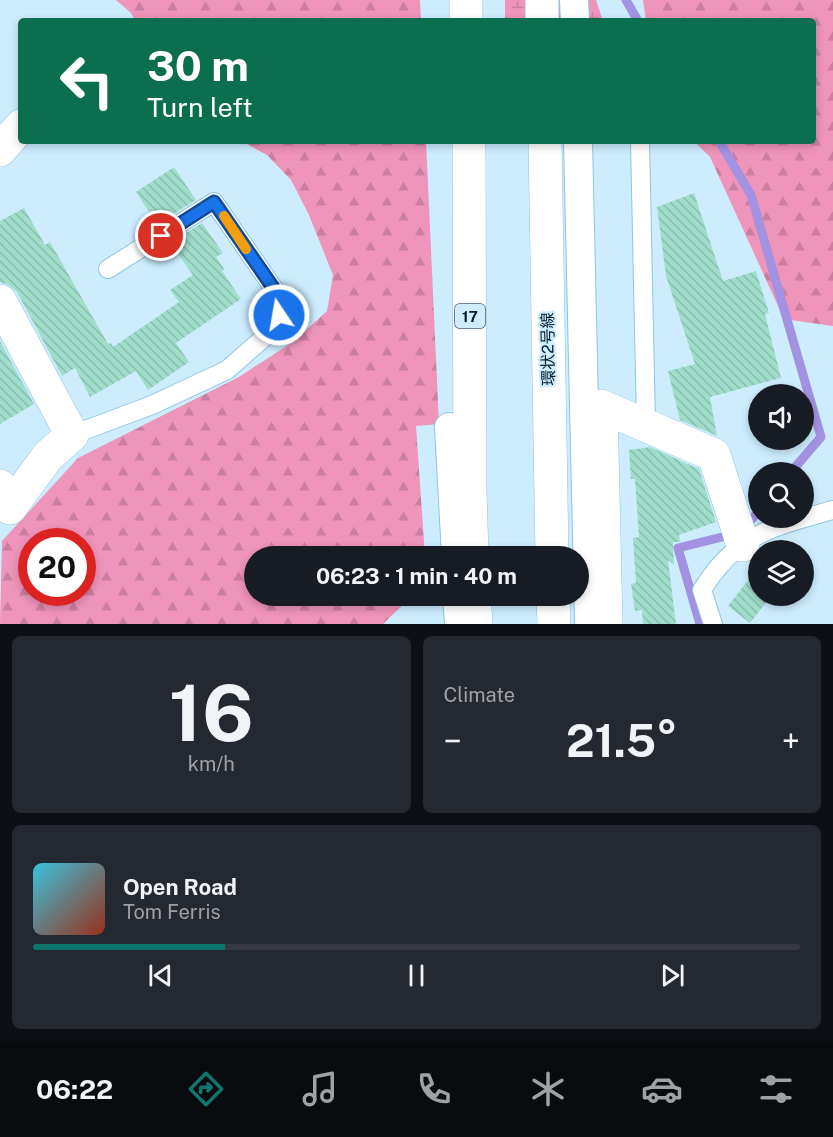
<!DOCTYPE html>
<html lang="en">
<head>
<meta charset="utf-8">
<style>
	:root { --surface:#171b24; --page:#242831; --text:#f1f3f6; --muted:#9ea1a6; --line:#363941; --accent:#0f766e }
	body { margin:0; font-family:"Public Sans","Noto Sans JP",sans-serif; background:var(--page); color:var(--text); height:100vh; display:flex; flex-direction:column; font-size:22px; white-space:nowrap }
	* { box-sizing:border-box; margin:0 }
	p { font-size:20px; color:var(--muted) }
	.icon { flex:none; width:33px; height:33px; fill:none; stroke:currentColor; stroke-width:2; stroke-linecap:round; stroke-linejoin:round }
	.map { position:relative; height:624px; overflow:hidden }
	.drawer { display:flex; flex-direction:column; gap:12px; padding:12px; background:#0d0f14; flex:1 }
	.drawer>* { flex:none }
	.top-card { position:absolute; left:18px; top:18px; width:798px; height:126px; border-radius:6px; box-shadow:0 3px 9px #0003; background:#0b6e4f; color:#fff; overflow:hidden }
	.buttons { position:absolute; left:748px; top:384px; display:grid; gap:12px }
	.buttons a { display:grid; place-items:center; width:66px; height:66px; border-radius:50%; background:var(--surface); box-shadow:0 3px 9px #0003; font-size:30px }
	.speed { position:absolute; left:18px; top:528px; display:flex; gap:12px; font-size:30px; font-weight:700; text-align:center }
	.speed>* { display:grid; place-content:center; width:78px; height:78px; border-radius:50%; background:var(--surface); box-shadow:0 3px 9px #0003; line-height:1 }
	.speed .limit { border:9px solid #d22; background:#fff; color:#111 }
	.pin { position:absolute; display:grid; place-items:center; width:51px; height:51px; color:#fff; margin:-26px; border:3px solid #fff; border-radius:50%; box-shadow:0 2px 6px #0007 }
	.me { position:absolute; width:66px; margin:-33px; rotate:348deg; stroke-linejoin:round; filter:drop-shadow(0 0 4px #0008) }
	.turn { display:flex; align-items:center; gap:21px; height:126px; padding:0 30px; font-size:27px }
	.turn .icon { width:78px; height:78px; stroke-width:2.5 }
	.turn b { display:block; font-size:42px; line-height:51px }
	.big { font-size:45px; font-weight:700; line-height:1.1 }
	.drawer .card { flex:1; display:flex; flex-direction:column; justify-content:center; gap:9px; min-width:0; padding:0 21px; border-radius:9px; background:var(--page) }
	.drawer .dial { align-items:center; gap:0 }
	.dial b { font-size:78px; line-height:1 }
	.song { display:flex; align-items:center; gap:18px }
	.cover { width:72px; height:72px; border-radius:9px; background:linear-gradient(135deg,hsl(190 70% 55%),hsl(10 70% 35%)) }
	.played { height:6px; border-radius:3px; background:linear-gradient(90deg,var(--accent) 25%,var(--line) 25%) }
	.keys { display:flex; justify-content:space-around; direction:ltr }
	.heat { display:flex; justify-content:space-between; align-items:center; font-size:33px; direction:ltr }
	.drawer .tiles { flex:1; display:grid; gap:12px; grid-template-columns:1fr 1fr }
	.card:last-child { grid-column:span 2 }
	.trip { position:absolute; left:244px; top:546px; width:345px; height:60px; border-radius:30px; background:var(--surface); box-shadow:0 3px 9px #0003; font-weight:700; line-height:60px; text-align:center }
	.tabs { display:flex; height:96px; justify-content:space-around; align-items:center; background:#090b0e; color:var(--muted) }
	.tabs .icon { width:42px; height:42px }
	.tabs .selected { color:var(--accent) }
	.tabs b { font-size:27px; color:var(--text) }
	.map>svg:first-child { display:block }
	.forest { fill:url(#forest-firs); fill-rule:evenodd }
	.wetland { fill:url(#wetland-marsh) }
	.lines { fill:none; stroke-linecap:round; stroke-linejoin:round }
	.stream { stroke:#a391e2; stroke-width:9 }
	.building { fill:url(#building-back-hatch) }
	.service-casing { stroke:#90c4e1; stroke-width:20 }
	.pedestrian-casing { stroke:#90c4e1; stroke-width:30 }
	.minor-casing { stroke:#90c4e1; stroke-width:34 }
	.primary-casing { stroke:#90c4e1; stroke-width:34 }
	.service { stroke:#fff; stroke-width:18 }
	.pedestrian { stroke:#fff; stroke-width:28 }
	.minor { stroke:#fff; stroke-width:33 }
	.primary { stroke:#fff; stroke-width:33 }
	.route-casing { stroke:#114b97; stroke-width:15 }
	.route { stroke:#1a73e8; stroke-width:10 }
	.slow { stroke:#f59e0b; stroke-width:10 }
	.labels { text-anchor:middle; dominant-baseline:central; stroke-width:4.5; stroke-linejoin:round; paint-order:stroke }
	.shield { fill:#cdedff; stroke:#425a67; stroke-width:1.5 }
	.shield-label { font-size:15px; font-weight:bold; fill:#061b26 }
	.street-label { font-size:16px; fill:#061b26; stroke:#cdedff }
</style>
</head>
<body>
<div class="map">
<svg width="833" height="624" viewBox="0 0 833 624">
	<defs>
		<pattern id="forest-firs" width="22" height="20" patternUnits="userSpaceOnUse" patternTransform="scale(1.5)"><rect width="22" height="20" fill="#ef94ba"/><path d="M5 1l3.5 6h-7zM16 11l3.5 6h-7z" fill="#cb7fa0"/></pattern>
		<pattern id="wetland-marsh" width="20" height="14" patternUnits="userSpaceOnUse" patternTransform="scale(1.5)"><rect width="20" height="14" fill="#ef94ba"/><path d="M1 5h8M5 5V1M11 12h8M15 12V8" fill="none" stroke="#cb7fa0"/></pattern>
		<pattern id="building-back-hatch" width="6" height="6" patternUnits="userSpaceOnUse" patternTransform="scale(1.5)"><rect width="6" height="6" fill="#a0decb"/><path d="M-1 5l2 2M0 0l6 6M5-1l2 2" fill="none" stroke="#88beae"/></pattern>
	</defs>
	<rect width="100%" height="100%" fill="#cdedff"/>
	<g class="forest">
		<path d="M116,0H420L421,21H135L131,13Z"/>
		<path d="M643,0H833V326L784,319L710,157L694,141H813V21H646Z"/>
		<path d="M241,141H426L439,424L416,426L425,556H255V596H412L383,624H0L2,541L78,458L239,377L294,341L327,311L333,275L309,215L291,180L267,155ZM32,542H82V592H32Z"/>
	</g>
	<path class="wetland" d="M505,0H596L603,21H505Z"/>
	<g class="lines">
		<g class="stream">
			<path d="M626,0L638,21"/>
			<path d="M719,141L751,195L821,437L791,472"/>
			<path d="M745,527L759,511"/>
			<path d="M700,624L678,548L734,534"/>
		</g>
	</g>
	<g class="building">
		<path d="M174,167L196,200L157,224L136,192Z"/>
		<path d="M694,193L723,281L756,271L769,313L765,314L781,378L710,397L717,436L680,420L668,371L695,364L666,276L657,207Z"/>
		<path d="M24,208L45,245L50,242L108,344L111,343L113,347L179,302L170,290L193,275L170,243L202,223L223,253L216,257L224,269L222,271L241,299L176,343L189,362L148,390L136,371L90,397L75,368L62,376L17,292L9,285L0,282V221Z"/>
		<path d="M0,341L34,404L0,424Z"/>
		<path d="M650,447L699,469L716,522L679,535L680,542H673L674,565L668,560L676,624H643L642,610L635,611L631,584L636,583L633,538L639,537L635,479H631L629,450Z"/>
		<path d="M759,566V596H771L750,623L728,606Z"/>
	</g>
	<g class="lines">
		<g class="service-casing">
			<g id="service">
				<path d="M640,141L646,425"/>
				<path d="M72,435L152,405L227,370L276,327L283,302L214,202L108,269"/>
				<path d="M713,624L702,590C736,534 775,526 833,510"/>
			</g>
		</g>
		<g class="pedestrian-casing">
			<g id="pedestrian">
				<path d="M574,0L575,21"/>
				<path d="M578,141L589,624"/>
				<path d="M449,427L456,556"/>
				<path d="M457,596L459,624"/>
			</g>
		</g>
		<g class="minor-casing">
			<g id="minor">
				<path d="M0,150L21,126"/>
				<path d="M0,301L72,435L48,456L10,508L0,486"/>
				<path d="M606,624L601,406L714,455L743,545"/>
			</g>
		</g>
		<g class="primary-casing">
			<g id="primary">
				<path d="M466,0V21"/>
				<path d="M542,0V21"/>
				<path d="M469,141L470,491L472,556"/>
				<path d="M545,141L552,556"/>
				<path d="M474,596L476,624"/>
				<path d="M553,596L554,624"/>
			</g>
		</g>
		<use href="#service" class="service"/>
		<use href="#pedestrian" class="pedestrian"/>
		<use href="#minor" class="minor"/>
		<use href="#primary" class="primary"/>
	</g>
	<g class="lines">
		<g class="route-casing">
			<path id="route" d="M161,236L214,202L283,302L279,315"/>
		</g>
		<use href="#route" class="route"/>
		<path class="slow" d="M224,216L246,249"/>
	</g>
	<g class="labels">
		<rect class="shield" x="455" y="304" width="30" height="24" rx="4.5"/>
		<g class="shield-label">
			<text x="470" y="316">17</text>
		</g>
		<g class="street-label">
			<text transform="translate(548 349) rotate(-91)">環状2号線</text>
		</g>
	</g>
</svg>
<div class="buttons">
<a><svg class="icon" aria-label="sound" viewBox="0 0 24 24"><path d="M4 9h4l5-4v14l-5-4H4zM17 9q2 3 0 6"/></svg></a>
<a><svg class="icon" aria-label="search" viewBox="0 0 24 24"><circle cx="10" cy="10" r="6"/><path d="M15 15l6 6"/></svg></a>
<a><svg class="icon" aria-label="layers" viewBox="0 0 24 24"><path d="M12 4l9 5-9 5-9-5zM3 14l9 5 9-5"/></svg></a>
</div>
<div class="speed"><div class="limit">20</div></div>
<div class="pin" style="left:161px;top:236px;background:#d93025"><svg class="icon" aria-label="arrive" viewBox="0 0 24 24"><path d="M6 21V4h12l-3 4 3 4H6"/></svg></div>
<svg class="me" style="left:279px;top:315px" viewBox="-20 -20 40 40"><circle r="17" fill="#1a73e8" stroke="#fff" stroke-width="3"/><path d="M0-11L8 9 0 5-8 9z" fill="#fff"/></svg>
<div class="trip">06:23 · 1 min · 40 m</div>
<div class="top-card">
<div class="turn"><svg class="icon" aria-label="left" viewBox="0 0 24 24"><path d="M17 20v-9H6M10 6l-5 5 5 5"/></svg><div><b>30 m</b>Turn left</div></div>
</div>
</div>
<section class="drawer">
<div class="tiles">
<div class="card dial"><b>16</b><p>km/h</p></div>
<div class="card"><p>Climate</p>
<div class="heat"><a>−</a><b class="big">21.5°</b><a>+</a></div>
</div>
<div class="card">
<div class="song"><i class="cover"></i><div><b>Open Road</b><p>Tom Ferris</p></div></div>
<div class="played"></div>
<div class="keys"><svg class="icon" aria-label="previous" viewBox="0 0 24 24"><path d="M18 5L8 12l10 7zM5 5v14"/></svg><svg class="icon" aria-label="pause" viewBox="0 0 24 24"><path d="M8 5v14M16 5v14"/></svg><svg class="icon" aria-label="next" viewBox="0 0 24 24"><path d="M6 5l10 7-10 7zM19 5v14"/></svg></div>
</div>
</div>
</section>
<nav class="tabs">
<b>06:22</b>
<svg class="icon selected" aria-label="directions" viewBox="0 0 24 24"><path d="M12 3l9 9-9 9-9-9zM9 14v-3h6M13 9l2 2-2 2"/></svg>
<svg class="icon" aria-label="music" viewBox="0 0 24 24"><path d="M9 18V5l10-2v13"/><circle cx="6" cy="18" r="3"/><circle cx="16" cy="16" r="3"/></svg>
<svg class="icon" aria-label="phone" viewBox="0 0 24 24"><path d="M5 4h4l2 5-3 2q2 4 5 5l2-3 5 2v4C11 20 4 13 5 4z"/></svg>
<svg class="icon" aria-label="climate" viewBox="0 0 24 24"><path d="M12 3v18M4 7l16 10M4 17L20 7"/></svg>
<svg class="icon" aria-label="car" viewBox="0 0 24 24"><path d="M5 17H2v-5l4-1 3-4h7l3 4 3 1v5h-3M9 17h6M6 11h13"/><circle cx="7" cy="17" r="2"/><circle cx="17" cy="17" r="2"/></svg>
<svg class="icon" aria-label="filters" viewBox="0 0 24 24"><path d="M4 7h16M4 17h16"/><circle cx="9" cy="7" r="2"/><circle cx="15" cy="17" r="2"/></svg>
</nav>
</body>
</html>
